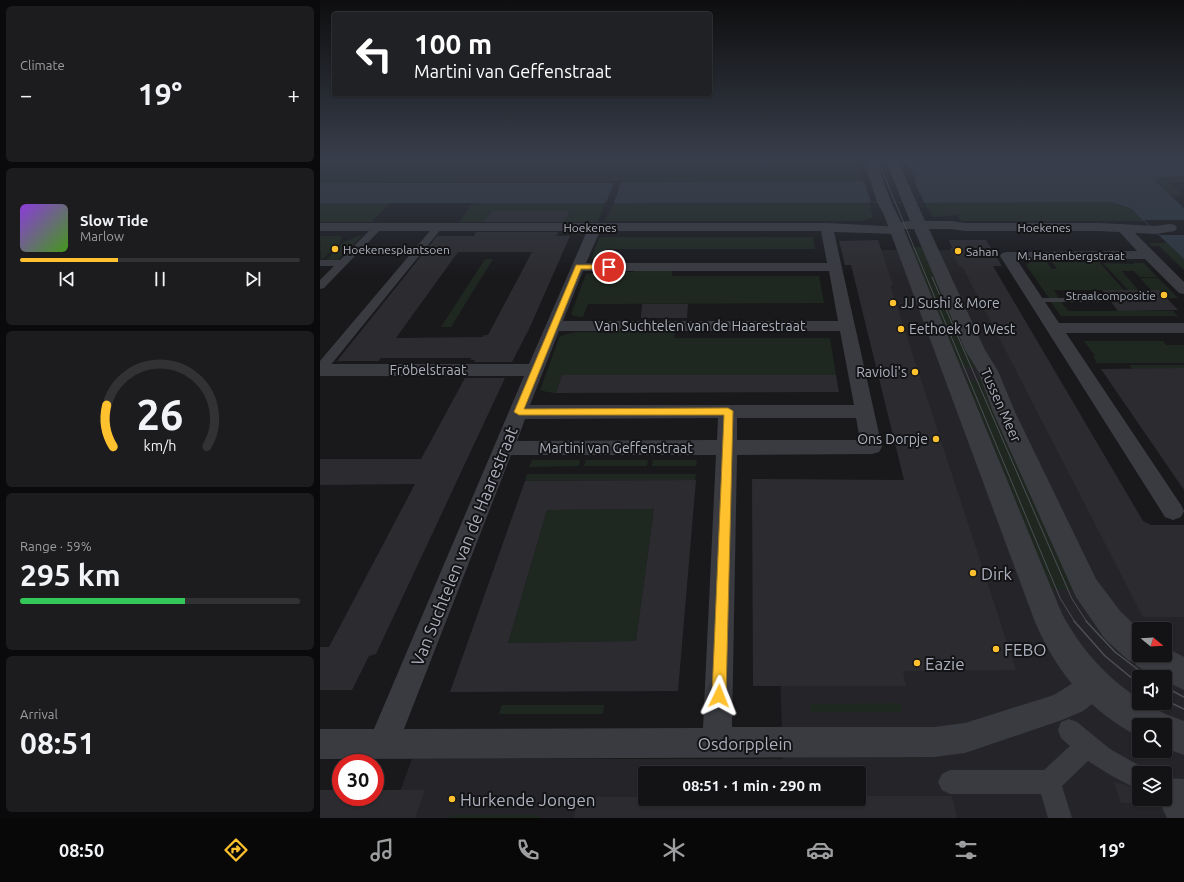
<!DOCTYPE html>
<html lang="en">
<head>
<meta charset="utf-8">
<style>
	:root { --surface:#131315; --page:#1c1c1e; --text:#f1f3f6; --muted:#9d9ea0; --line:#323234; --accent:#ffc12e }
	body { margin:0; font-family:Ubuntu,sans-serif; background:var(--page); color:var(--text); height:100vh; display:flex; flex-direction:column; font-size:15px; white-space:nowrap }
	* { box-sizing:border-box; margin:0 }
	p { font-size:13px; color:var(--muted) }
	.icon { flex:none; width:22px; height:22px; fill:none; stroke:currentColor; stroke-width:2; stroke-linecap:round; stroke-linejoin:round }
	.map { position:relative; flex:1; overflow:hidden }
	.panel { display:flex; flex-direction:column; gap:6px; padding:6px; background:#0a0a0c; width:320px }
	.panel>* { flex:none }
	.hud { position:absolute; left:12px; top:12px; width:380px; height:84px; border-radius:4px; box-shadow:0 1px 3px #0004,0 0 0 1px var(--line); background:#202124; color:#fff; overflow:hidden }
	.needle { width:26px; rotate:108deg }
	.controls { position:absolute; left:812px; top:622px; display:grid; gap:8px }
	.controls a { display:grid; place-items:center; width:40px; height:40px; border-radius:4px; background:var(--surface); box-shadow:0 1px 3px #0004,0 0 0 1px var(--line); font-size:20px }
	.speed { position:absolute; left:12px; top:754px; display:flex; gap:8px; font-size:20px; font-weight:700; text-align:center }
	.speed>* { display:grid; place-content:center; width:52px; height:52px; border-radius:50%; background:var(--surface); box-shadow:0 1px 3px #0004,0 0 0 1px var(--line); line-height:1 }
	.speed .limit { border:6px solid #d22; background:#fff; color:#111 }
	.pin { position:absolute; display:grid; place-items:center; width:34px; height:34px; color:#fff; margin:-17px; border:2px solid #fff; border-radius:50%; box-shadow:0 1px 4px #0007 }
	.me { position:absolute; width:44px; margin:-22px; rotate:2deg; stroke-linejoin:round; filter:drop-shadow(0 0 3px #0008) }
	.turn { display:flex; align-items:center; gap:14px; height:84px; padding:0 16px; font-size:18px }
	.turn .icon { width:52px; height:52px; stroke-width:2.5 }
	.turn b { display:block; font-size:28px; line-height:34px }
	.big { font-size:30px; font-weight:700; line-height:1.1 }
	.panel .widget { flex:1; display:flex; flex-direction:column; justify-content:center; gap:6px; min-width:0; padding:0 14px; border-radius:6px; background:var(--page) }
	.panel .dial { align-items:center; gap:0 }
	.dial svg { height:104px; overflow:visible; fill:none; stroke:var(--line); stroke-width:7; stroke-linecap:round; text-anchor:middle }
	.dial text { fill:var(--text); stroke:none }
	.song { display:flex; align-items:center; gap:12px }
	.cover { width:48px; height:48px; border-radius:6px; background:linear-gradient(135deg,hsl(270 70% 55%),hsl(100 70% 35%)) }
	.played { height:4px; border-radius:2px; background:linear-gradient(90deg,var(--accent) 35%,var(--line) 35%) }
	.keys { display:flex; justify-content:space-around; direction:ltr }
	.heat { display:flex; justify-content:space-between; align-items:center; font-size:22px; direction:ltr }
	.charge { height:6px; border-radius:3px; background:linear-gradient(90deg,#34c759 59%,var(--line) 0) }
	.trip { position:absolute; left:318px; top:766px; width:228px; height:40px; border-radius:4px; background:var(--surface); box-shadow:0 1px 3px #0004,0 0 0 1px var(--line); font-weight:700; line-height:40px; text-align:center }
	.dock { display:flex; height:64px; justify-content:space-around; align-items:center; background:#080808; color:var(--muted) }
	.dock .icon { width:28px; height:28px }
	.dock .on { color:var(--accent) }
	.dock b { font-size:18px; color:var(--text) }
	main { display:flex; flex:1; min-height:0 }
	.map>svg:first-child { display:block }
	.built { fill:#252529; fill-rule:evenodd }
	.green { fill:#1f2820 }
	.water { fill:#2e3841 }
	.pier { fill:#19191c }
	.building { fill:#2c2c30; fill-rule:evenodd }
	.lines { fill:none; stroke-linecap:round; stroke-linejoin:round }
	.service { fill:#3a3b41; fill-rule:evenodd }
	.pedestrian { fill:#3a3b41; fill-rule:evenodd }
	.minor { fill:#3a3b41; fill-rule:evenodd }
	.tertiary { fill:#3a3b41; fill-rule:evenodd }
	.tram-far1 { stroke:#4d4f56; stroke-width:1 }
	.tram { stroke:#4d4f56; stroke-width:1.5 }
	.route { fill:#ffc12e; stroke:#a67d1e }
	.poi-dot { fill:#ffc12e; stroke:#141417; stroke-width:1.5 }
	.labels { text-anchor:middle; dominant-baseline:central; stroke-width:4; stroke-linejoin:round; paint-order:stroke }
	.far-street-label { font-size:12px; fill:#abb0bc; stroke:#141417 }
	.far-poi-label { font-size:12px; fill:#abb0bc; stroke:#141417; text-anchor:start }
	.poi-label { font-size:14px; fill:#abb0bc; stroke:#141417; text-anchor:start }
	.street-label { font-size:14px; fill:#abb0bc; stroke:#141417 }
	.near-street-label { font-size:17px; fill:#abb0bc; stroke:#141417 }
	.near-poi-label { font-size:17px; fill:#abb0bc; stroke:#141417; text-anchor:start }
</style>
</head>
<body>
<main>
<section class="panel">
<div class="widget"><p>Climate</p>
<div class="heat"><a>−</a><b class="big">19°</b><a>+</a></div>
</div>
<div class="widget">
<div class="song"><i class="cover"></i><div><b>Slow Tide</b><p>Marlow</p></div></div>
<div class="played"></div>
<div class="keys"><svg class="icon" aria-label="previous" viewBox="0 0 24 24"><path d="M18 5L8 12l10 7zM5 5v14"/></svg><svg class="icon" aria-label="pause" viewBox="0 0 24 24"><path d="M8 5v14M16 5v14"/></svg><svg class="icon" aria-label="next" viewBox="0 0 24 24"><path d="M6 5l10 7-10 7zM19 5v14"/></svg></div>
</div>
<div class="widget dial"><svg viewBox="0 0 100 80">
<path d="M14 69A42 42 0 1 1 86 69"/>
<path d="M14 69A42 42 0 0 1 9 37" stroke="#ffc12e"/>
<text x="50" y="56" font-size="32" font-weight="700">26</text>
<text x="50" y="72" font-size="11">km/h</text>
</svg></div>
<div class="widget"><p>Range · 59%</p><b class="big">295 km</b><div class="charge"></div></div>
<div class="widget"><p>Arrival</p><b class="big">08:51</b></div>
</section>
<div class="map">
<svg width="864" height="818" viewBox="0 0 864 818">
	<rect width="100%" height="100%" fill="#19191c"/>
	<path class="built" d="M543,250H646L864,611V818H70L92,759H463L458,614H639ZM819,629H845V655H819ZM819,677H845V703H819ZM819,725H845V751H819ZM325,773H539V799H325ZM819,773H845V799H819Z"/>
	<g class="green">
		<path d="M0,161H535L542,181L0,183Z"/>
		<path d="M591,161H864V164H593Z"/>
		<path d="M854,176H864V182H848L864,195H849L835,181L842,177Z"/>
		<path d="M549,202L553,217L543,221H285L294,203Z"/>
		<path d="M604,202H792L808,207L824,221H641L637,215L613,217Z"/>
		<path d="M0,203H70L51,222H0Z"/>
		<path d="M153,203H285L278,222H139Z"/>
		<path d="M0,236H22L20,243L1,261Z"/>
		<path d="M38,236H42L17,261H5L24,242Z"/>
		<path d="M284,237H493L495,249H287L283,259H273L272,257L279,238Z"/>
		<path d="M829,243H847L864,259V270L839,246H832Z"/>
		<path d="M588,247H605L661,368L640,367Z"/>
		<path d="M165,259H173L131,327H121Z"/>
		<path d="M710,262H727L732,269H737L732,262H779L804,290H734L739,299L729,298L706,265Z"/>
		<path d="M783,263L814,264V263H824L837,277H819L814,271H802L818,290H808Z"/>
		<path d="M315,268H353L352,276H499L504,303L268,304L263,317L254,316L251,314L266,274L278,272V274H286L287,272H313Z"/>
		<path d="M820,278H838L858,298H847L839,290H831Z"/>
		<path d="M731,302H741L748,311H853L858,316H741Z"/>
		<path d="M293,328L355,330L354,338H510L516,375H242L236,393L227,392L220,390L239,338C248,329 278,333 291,333Z"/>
		<path d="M764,341H843L846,345H864V363H777L773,356H775Z"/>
		<path d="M809,365H864V368L812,369Z"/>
		<path d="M659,378L666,379L759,589H723L645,380H660Z"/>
		<path d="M212,460H260L259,466L209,467Z"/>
		<path d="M266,460H328L327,466H264Z"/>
		<path d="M333,460H377L376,466H332Z"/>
		<path d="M207,474H376L375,480L205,481Z"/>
		<path d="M334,509L316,641L188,643L227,510Z"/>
		<path d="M580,703L582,712H491V704Z"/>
		<path d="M182,705H284L283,714H179Z"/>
		<path d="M130,815H220L219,818H129Z"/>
	</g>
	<path class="water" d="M588,164H864V176L842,177L835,181L864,208V259L810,208L792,202L294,203V201H286L285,203H0V183H301L302,182L596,181Z"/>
	<g class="pier">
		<path d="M302,180L293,205L287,203L285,205L295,181Z"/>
		<path d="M544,181H594L604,202H551Z"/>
		<path d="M824,220H864V235H840Z"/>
	</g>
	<g class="building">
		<path d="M172,211H249L244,222H164Z"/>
		<path d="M156,232H238L236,236H250L210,327L192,362H154L155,360H150L152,358H61L59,361H17L117,236H154ZM138,252H212L168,335H164L163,337L76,338Z"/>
		<path d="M558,240L573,285H570L696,670L583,671L586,686H433L432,479L584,480L531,265H525L519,241Z"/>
		<path d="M629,240H666L682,266H673L823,521L831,525H864V617H823L642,266H639L630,248H632Z"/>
		<path d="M782,290H839L858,310L798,311Z"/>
		<path d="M322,304H368L367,318H321Z"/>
		<path d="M864,368V490L781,369Z"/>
		<path d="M242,375H516L519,392L236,393Z"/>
		<path d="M145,378H185L56,654L49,656L32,690H0V647H9L95,484L0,485V459H101Z"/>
		<path d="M376,480L358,691L130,692L205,481ZM334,509L316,641L188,643L227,510Z"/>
		<path d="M794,783L804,784L812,788L818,803H801Z"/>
		<path d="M0,790H21V797H55V790H105L95,818H0Z"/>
		<path d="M539,796H632L637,818H254L258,797H325V799H539Z"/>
	</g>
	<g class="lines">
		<path class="service" d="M713,298H781L785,300L781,302H713Z"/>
		<g class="pedestrian">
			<path d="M58,224L63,227L61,229L4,288L0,289V280L14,266H0V260H20L55,225Z"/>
			<path d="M118,224L123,227L121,229L5,372L0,373V361L115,225Z"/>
			<path d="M749,719L757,722L790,749L827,770L829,773H819V790L792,776L768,761L742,786L752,818H728L721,794H630L622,790L618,782L622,774L630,770H724L750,746L741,738L738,730L741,722Z"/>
			<path d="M845,778L864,779V818H847L838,799H845Z"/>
		</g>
		<g class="minor">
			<path d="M0,223H507L582,227L583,230L582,233L577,234L514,232L562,447L559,452L552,454L417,455L412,727H614L645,723L731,696C747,689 758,677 774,671L784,675L788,685L784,695L763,711L742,720L645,753L614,757L0,759V729H54L204,376H0V364H209L267,231H0ZM280,231H501L507,263H266ZM263,271H509L518,321H243ZM239,331H520L534,405H210ZM398,418L397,440L197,441L205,419ZM417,418H536L540,440H417ZM191,455H396L383,728L84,729Z"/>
			<path d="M802,224L807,225L864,282V294L859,293L825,259L697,260L739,323H864V333H746L861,505L864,511L861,517L853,520L845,517L680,256L682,253L687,252L817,251L796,228L797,225Z"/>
		</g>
		<path class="tertiary" d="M544,161H556L571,202L581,222L590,221L566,161H578L605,221H631L645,223H779L835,226L850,224L855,225L857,228L855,231L835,234L779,231H645L631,229H609L665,350L678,371L695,412L776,579L800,611L819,629V655H845V647L864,657V690L845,681V677H837L817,666L815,663L808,660L785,639L756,597L673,412L658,371L645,350L594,229H584L742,614C762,650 784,675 819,699V703H826L845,714L864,721V755L845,748V725H819V737C768,709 738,675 715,622L564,215L557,202Z"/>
		<g class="tram-far1">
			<path d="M558,161L740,598L755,622"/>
			<path d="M612,277L752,599L767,622"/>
		</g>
		<g class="tram">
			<path d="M754,621L785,656L819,684"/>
			<path d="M766,621L795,652L828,677"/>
			<path d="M845,687L864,697"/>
			<path d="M845,700L864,709"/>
		</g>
	</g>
	<linearGradient id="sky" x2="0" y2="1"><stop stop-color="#0e0e0f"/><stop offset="0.58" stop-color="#383e4b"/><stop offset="1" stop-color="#383e4b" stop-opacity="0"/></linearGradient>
	<rect width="864" height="276" fill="url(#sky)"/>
	<path class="route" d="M256,265H289L292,267L289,269H261L204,409L408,408L413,411L406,696L404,701L399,703L394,701L392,696L404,415H199L194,412Z"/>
	<g class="poi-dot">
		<circle cx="15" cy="249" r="4"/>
		<circle cx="638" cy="251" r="4"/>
		<circle cx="844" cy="295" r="4"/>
		<circle cx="573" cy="303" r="4"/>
		<circle cx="581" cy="329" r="4"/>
		<circle cx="595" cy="372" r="4"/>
		<circle cx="616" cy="439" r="4"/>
		<circle cx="653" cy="573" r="4"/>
		<circle cx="676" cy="649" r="4"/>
		<circle cx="597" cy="663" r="4"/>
		<circle cx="132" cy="799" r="4"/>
	</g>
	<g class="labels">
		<g class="far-street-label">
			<text x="270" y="227">Hoekenes</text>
			<text x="724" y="227">Hoekenes</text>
			<text x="751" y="255">M. Hanenbergstraat</text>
		</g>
		<g class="far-poi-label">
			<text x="23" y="249">Hoekenesplantsoen</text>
			<text x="646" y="251">Sahan</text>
			<text x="836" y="295" text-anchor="end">Straalcompositie</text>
		</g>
		<g class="poi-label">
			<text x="581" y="303">JJ Sushi &amp; More</text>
			<text x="589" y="329">Eethoek 10 West</text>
			<text x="587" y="372" text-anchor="end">Ravioli's</text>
			<text x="608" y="439" text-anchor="end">Ons Dorpje</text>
		</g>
		<g class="street-label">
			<text x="380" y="326">Van Suchtelen van de Haarestraat</text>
			<text x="108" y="370">Fröbelstraat</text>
			<text transform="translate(681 405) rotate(66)">Tussen Meer</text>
			<text x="296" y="448">Martini van Geffenstraat</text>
		</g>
		<g class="near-street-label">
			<text transform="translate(144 546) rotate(-68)">Van Suchtelen van de Haarestraat</text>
			<text x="425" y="743">Osdorpplein</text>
		</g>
		<g class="near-poi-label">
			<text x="661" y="573">Dirk</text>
			<text x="684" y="649">FEBO</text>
			<text x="605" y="663">Eazie</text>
			<text x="140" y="799">Hurkende Jongen</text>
		</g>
	</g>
</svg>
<div class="controls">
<a><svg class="needle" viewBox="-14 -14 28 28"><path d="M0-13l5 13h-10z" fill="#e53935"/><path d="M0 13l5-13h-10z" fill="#9d9ea0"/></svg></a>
<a><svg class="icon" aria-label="sound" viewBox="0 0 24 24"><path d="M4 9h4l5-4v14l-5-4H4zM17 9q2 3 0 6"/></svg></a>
<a><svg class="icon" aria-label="search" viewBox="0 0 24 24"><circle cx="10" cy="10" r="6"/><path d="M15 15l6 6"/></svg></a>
<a><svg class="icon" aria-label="layers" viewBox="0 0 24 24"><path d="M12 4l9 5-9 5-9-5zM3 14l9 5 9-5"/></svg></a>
</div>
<div class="speed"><div class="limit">30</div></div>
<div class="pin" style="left:289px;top:267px;background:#d93025"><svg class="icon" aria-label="arrive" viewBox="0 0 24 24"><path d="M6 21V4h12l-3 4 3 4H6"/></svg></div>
<svg class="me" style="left:399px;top:696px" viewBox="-20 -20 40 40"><path d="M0-17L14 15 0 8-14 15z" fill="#ffc12e" stroke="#fff" stroke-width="4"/></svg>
<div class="trip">08:51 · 1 min · 290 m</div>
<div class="hud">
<div class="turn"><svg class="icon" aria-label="left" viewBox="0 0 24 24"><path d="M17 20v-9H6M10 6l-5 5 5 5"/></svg><div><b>100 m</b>Martini van Geffenstraat</div></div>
</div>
</div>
</main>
<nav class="dock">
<b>08:50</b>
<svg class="icon on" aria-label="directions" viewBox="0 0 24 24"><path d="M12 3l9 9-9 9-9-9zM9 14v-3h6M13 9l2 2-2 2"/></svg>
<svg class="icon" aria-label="music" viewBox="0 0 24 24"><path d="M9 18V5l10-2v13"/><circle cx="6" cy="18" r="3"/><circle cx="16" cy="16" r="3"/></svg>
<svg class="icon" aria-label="phone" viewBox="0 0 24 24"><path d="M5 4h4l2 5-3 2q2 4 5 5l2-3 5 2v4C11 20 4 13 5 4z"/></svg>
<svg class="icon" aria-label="climate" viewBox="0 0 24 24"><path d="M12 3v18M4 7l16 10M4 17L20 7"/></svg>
<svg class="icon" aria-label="car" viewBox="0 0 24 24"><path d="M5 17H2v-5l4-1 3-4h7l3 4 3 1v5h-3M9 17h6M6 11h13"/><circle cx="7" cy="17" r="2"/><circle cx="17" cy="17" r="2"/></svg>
<svg class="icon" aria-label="filters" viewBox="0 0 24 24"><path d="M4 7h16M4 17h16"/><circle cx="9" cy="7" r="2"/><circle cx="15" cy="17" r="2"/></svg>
<b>19°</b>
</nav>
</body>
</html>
